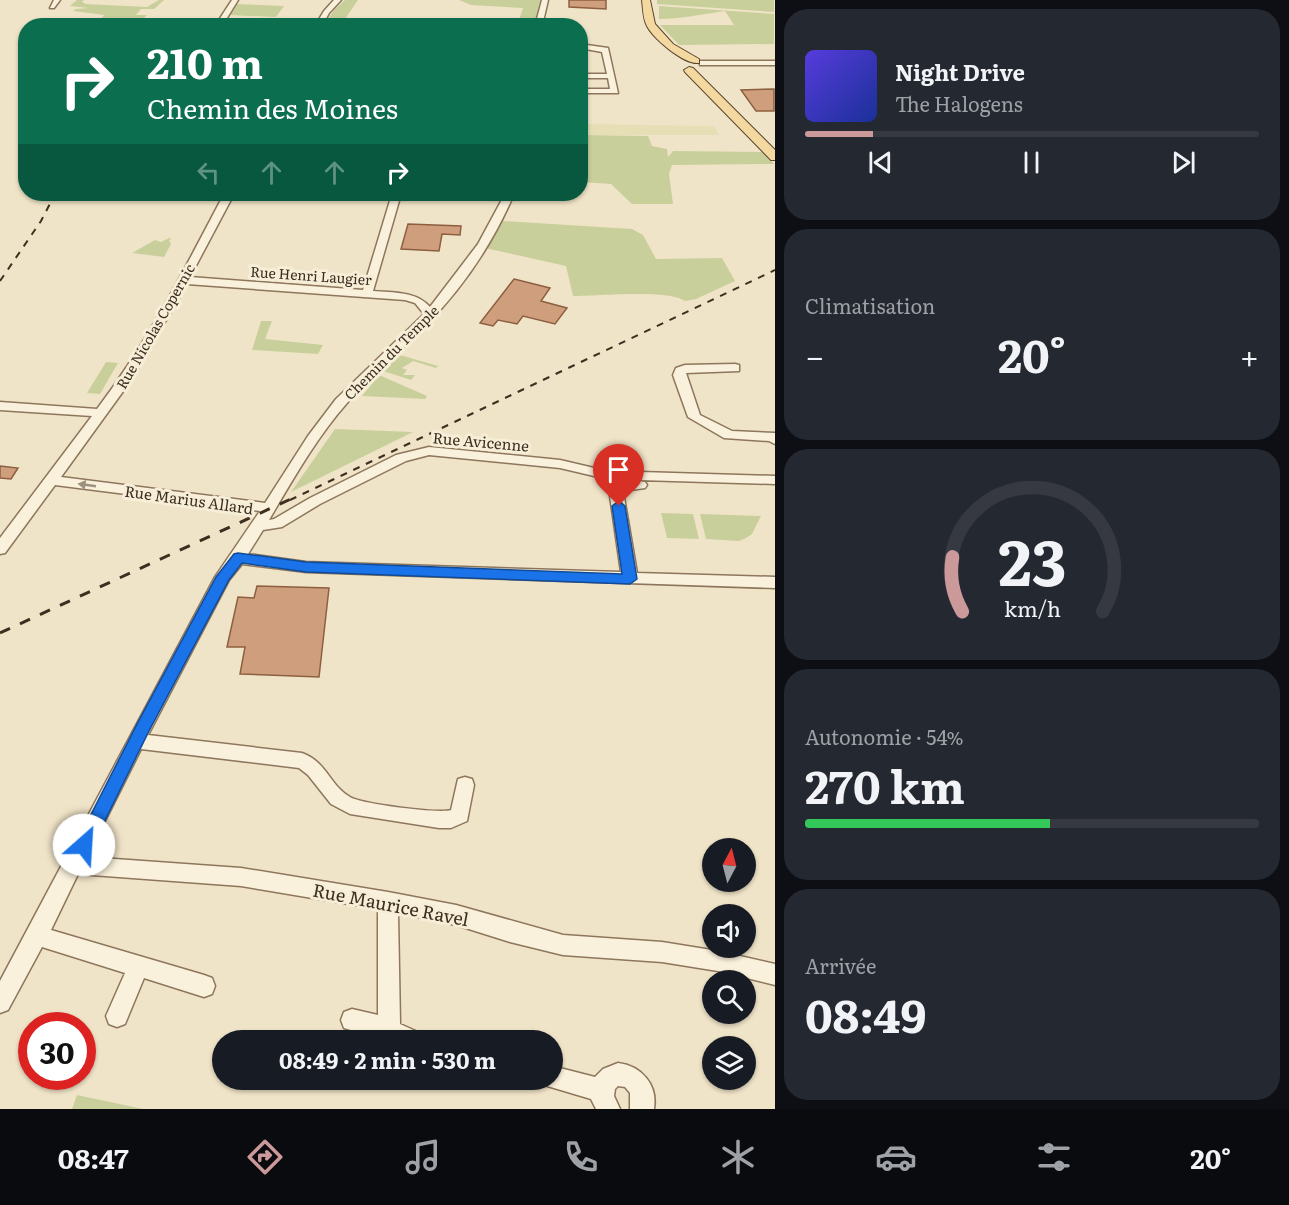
<!DOCTYPE html>
<html lang="fr">
<head>
<meta charset="utf-8">
<style>
	:root { --surface:#171b24; --page:#242831; --text:#f1f3f6; --muted:#9ea1a6; --line:#363941; --accent:#cc999b }
	body { margin:0; font-family:Literata,serif; background:var(--page); color:var(--text); height:100vh; display:flex; flex-direction:column; font-size:22px; white-space:nowrap }
	* { box-sizing:border-box; margin:0 }
	p { font-size:20px; color:var(--muted) }
	.icon { flex:none; width:33px; height:33px; fill:none; stroke:currentColor; stroke-width:2; stroke-linecap:round; stroke-linejoin:round }
	.map { position:relative; flex:1; overflow:hidden }
	.details { display:flex; flex-direction:column; gap:9px; padding:9px; background:#0d0f14; width:514px }
	.details>* { flex:none }
	.banner { position:absolute; left:18px; top:18px; width:570px; height:183px; border-radius:24px; box-shadow:0 2px 4px #0004; background:#0b6e4f; color:#fff; overflow:hidden }
	.needle { width:39px; rotate:7deg }
	.controls { position:absolute; left:702px; top:838px; display:grid; gap:12px }
	.controls a { display:grid; place-items:center; width:54px; height:54px; border-radius:50%; background:var(--surface); box-shadow:0 2px 4px #0004; font-size:30px }
	.speed { position:absolute; left:18px; top:1012px; display:flex; gap:12px; font-size:30px; font-weight:700; text-align:center }
	.speed>* { display:grid; place-content:center; width:78px; height:78px; border-radius:50%; background:var(--surface); box-shadow:0 2px 4px #0004; line-height:1 }
	.speed .limit { border:9px solid #d22; background:#fff; color:#111 }
	.pin { position:absolute; display:grid; place-items:center; width:51px; height:51px; color:#fff; margin:-62px -26px; border-radius:50% 50% 50% 0; rotate:-45deg; box-shadow:0 0 6px #0007 }
	.pin .icon { rotate:45deg }
	.me { position:absolute; width:66px; margin:-33px; rotate:26deg; stroke-linejoin:round; filter:drop-shadow(0 0 4px #0008) }
	.turn { display:flex; align-items:center; gap:21px; height:126px; padding:0 30px; font-size:27px }
	.turn .icon { width:78px; height:78px; stroke-width:2.5 }
	.turn b { display:block; font-size:42px; line-height:51px }
	.lanes { display:flex; align-items:center; height:57px; padding:0 30px; background:#0003; justify-content:center; gap:30px; direction:ltr }
	.lanes .off { opacity:.35 }
	.big { font-size:45px; font-weight:700; line-height:1.1 }
	.details .card { flex:1; display:flex; flex-direction:column; justify-content:center; gap:9px; min-width:0; padding:0 21px; border-radius:24px; background:var(--page) }
	.details .dial { align-items:center; gap:0 }
	.dial svg { height:156px; overflow:visible; fill:none; stroke:var(--line); stroke-width:7; stroke-linecap:round; text-anchor:middle }
	.dial text { fill:var(--text); stroke:none }
	.song { display:flex; align-items:center; gap:18px }
	.cover { width:72px; height:72px; border-radius:9px; background:linear-gradient(135deg,hsl(250 70% 55%),hsl(230 70% 35%)) }
	.played { height:6px; border-radius:3px; background:linear-gradient(90deg,var(--accent) 15%,var(--line) 15%) }
	.keys { display:flex; justify-content:space-around; direction:ltr }
	.heat { display:flex; justify-content:space-between; align-items:center; font-size:33px; direction:ltr }
	.charge { height:9px; border-radius:4px; background:linear-gradient(90deg,#34c759 54%,var(--line) 0) }
	.trip { position:absolute; left:212px; top:1030px; width:351px; height:60px; border-radius:30px; background:var(--surface); box-shadow:0 2px 4px #0004; font-weight:700; line-height:60px; text-align:center }
	.menu { display:flex; height:96px; justify-content:space-around; align-items:center; background:#090b0e; color:var(--muted) }
	.menu .icon { width:42px; height:42px }
	.menu .on { color:var(--accent) }
	.menu b { font-size:27px; color:var(--text) }
	main { display:flex; flex:1; min-height:0 }
	.map>svg:first-child { display:block }
	.farmland { fill:#e6deb5 }
	.green { fill:#c9cf9b }
	.building { fill:#cf9f7d; stroke:#8d5f41; stroke-width:1.5 }
	.lines { fill:none; stroke-linecap:round; stroke-linejoin:round }
	.minor-casing { stroke:#8d765c; stroke-width:3 }
	.major-casing { stroke:#5b4430; stroke-width:2 }
	.minor { fill:#faf1dc; fill-rule:evenodd }
	.major { fill:#f3d9a0; fill-rule:evenodd }
	.rail-far1 { stroke:#3d2e20; stroke-width:2; stroke-dasharray:7 7; stroke-linecap:butt }
	.rail { stroke:#3d2e20; stroke-width:3; stroke-dasharray:11 11; stroke-linecap:butt }
	.oneway { fill:#9c907e }
	.route { fill:#1a73e8; stroke:#114b97; stroke-width:1.5 }
	.labels { text-anchor:middle; dominant-baseline:central; stroke-width:6; stroke-linejoin:round; paint-order:stroke }
	.far-street-label { font-size:14px; fill:#3d2e20; stroke:#f7eed8 }
	.street-label { font-size:15px; fill:#3d2e20; stroke:#f7eed8 }
	.near-street-label { font-size:18px; fill:#3d2e20; stroke:#f7eed8 }
</style>
</head>
<body>
<main>
<div class="map">
<svg width="775" height="1109" viewBox="0 0 775 1109">
	<rect width="100%" height="100%" fill="#f0e4c8"/>
	<path class="farmland" d="M581,124L712,126L715,127L719,135H581Z"/>
	<g class="green">
		<path d="M77,0H84L82,2L86,4L147,7L159,0H164L154,9H141L136,15H147L136,26L97,25L104,15L73,11L76,9L88,8L70,6Z"/>
		<path d="M345,0H358L341,25H324L335,9Z"/>
		<path d="M459,0H540L534,25H517L523,8L471,5Z"/>
		<path d="M657,0H774V12L657,4Z"/>
		<path d="M237,4L284,6L276,17L228,15Z"/>
		<path d="M659,6L774,14V44L679,45L660,25H734L725,11C703,14 681,19 659,19Z"/>
		<path d="M581,135L648,136L652,146L667,149L668,157L673,151L763,152L774,164L672,165L669,174L673,204H632L611,184L581,182Z"/>
		<path d="M503,221L632,229L643,235L656,259L722,258L735,281L696,299L685,301C668,289 597,296 573,296L566,266L485,248Z"/>
		<path d="M169,238L172,239L169,240L171,244L164,257L132,253L155,240L161,242Z"/>
		<path d="M261,321H272L265,339L323,345L318,354L252,350Z"/>
		<path d="M400,355L438,366L436,368L413,361L402,368L407,370L403,375H415L411,380L383,371Z"/>
		<path d="M106,362L118,363L100,394L87,393Z"/>
		<path d="M379,375L427,396L425,399L362,396Z"/>
		<path d="M335,429L413,432L291,492Z"/>
		<path d="M661,513L693,514L699,539L667,538Z"/>
		<path d="M700,514L761,516L752,534L746,538L739,541L706,539Z"/>
		<path d="M77,1095L143,1109H72Z"/>
	</g>
	<g class="building">
		<path d="M569,0H606V9L569,7Z"/>
		<path d="M774,89V111H756L741,90Z"/>
		<path d="M408,224L461,226L460,235L442,234L439,251L401,249Z"/>
		<path d="M514,279L550,288L541,301L567,308L555,324L523,316L517,324L498,320L493,326L480,323Z"/>
		<path d="M0,466L18,468L11,479L0,478Z"/>
		<path d="M257,586L329,588L319,677L240,674L245,647H227L238,597L254,598Z"/>
	</g>
	<g class="lines">
		<g class="minor-casing">
			<g id="minor">
				<path d="M54,0H60L54,8H50Z"/>
				<path d="M232,0H238L222,26H215Z"/>
				<path d="M334,0H341L329,13L322,26H315L324,11Z"/>
				<path d="M542,0H548L542,26H535Z"/>
				<path d="M580,44L608,48L618,93H580V80L584,82L585,89H610L608,78H580V74H607L602,52L580,48Z"/>
				<rect x="700" y="61" width="75" height="4"/>
				<path d="M224,194H234L190,277L363,290L392,194H401L373,291C394,293 416,291 430,307L478,244L505,194H514C493,243 463,288 425,326C400,352 371,375 347,403C316,438 292,481 269,520L274,519L310,498L396,455L429,447L560,460L607,471L775,476V484L607,479L560,468L429,455L406,461L320,504L282,527L263,530L248,554L306,562L621,572L609,489C617,480 633,479 645,482L647,485L645,488L623,491L637,573L775,577V588L306,572L242,564L229,580L148,735L302,753C327,762 330,786 350,797C361,804 440,814 451,810L458,779L465,777L472,779L474,785L467,821L451,828H439L350,814L331,804L308,775L299,768L141,749L87,857L241,868L388,892L456,905L563,935L662,942L718,951L775,964V985L718,971L662,962L563,955L510,942L456,925L398,913L400,1024L420,1033L423,1041H387L344,1028L341,1020L344,1012L352,1009L378,1015V909L241,886L78,874L51,930L204,975L212,978L215,986L212,994L204,997L144,978L125,1024L117,1027L109,1024L106,1016L125,973L42,947L8,1010L0,1013V981L215,577L260,511L55,485L5,553L0,554V538L92,416L0,410V402L97,409C148,342 185,268 224,194ZM187,284L405,300L415,303L424,314L336,399L308,436L265,503L61,477L132,379Z"/>
				<path d="M735,364L739,365V371L686,373L700,415L732,431L775,433V444L769,441L724,438L688,417L673,375L676,368L685,365Z"/>
				<path d="M618,1063C642,1066 658,1085 654,1109H630V1093L625,1087L618,1086L615,1089L614,1096L620,1109H596L591,1099L544,1085L542,1080H552V1066L595,1077L603,1069Z"/>
			</g>
		</g>
		<g class="major-casing">
			<g id="major">
				<path d="M642,0H650L655,24L673,44L699,59V63C684,65 651,37 646,24C643,17 643,8 642,0Z"/>
				<path d="M689,67L693,68L775,150V160H771L685,72L684,70Z"/>
			</g>
		</g>
		<use href="#minor" class="minor"/>
		<use href="#major" class="major"/>
		<g class="rail-far1">
			<path d="M0,281L41,221L55,194"/>
			<path d="M290,500L775,270"/>
		</g>
		<path class="rail" d="M0,633L293,498"/>
	</g>
	<defs><path id="oneway-solid" d="M-6-.8H1V-3.2L6.5 0L1 3.2V.8H-6Z" transform="scale(1.5)"/></defs>
	<use class="oneway" href="#oneway-solid" transform="translate(87 485) rotate(-172)"/>
	<path class="route" d="M619,501L625,506L637,579L630,584L306,572L242,563L229,580L149,731L90,851L84,853L78,851L75,845L78,840L137,724L216,577L234,554L238,553L306,562L622,574L612,506Z"/>
	<g class="labels">
		<g class="far-street-label">
			<text transform="translate(311 275) rotate(4)">Rue Henri Laugier</text>
			<text transform="translate(155 326) rotate(-60)">Rue Nicolas Copernic</text>
			<text transform="translate(391 352) rotate(-45)">Chemin du Temple</text>
		</g>
		<g class="street-label">
			<text transform="translate(481 441) rotate(5)">Rue Avicenne</text>
			<text transform="translate(189 499) rotate(8)">Rue Marius Allard</text>
		</g>
		<g class="near-street-label">
			<text transform="translate(391 904) rotate(11)">Rue Maurice Ravel</text>
		</g>
	</g>
</svg>
<div class="controls">
<a><svg class="needle" viewBox="-14 -14 28 28"><path d="M0-13l5 13h-10z" fill="#e53935"/><path d="M0 13l5-13h-10z" fill="#9ea1a6"/></svg></a>
<a><svg class="icon" aria-label="sound" viewBox="0 0 24 24"><path d="M4 9h4l5-4v14l-5-4H4zM17 9q2 3 0 6"/></svg></a>
<a><svg class="icon" aria-label="search" viewBox="0 0 24 24"><circle cx="10" cy="10" r="6"/><path d="M15 15l6 6"/></svg></a>
<a><svg class="icon" aria-label="layers" viewBox="0 0 24 24"><path d="M12 4l9 5-9 5-9-5zM3 14l9 5 9-5"/></svg></a>
</div>
<div class="speed"><div class="limit">30</div></div>
<div class="pin" style="left:619px;top:506px;background:#d93025"><svg class="icon" aria-label="arrive" viewBox="0 0 24 24"><path d="M6 21V4h12l-3 4 3 4H6"/></svg></div>
<svg class="me" style="left:84px;top:845px" viewBox="-20 -20 40 40"><circle r="19" fill="#fff"/><path d="M0-13L10 11 0 6-10 11z" fill="#1a73e8"/></svg>
<div class="trip">08:49 · 2 min · 530 m</div>
<div class="banner">
<div class="turn"><svg class="icon" aria-label="right" viewBox="0 0 24 24"><path d="M7 20v-9h11M14 6l5 5-5 5"/></svg><div><b>210 m</b>Chemin des Moines</div></div>
<div class="lanes"><svg class="icon off" aria-label="left" viewBox="0 0 24 24"><path d="M17 20v-9H6M10 6l-5 5 5 5"/></svg><svg class="icon off" aria-label="ahead" viewBox="0 0 24 24"><path d="M12 20V5M6 11l6-6 6 6"/></svg><svg class="icon off" aria-label="ahead" viewBox="0 0 24 24"><path d="M12 20V5M6 11l6-6 6 6"/></svg><svg class="icon" aria-label="right" viewBox="0 0 24 24"><path d="M7 20v-9h11M14 6l5 5-5 5"/></svg></div>
</div>
</div>
<section class="details">
<div class="card">
<div class="song"><i class="cover"></i><div><b>Night Drive</b><p>The Halogens</p></div></div>
<div class="played"></div>
<div class="keys"><svg class="icon" aria-label="previous" viewBox="0 0 24 24"><path d="M18 5L8 12l10 7zM5 5v14"/></svg><svg class="icon" aria-label="pause" viewBox="0 0 24 24"><path d="M8 5v14M16 5v14"/></svg><svg class="icon" aria-label="next" viewBox="0 0 24 24"><path d="M6 5l10 7-10 7zM19 5v14"/></svg></div>
</div>
<div class="card"><p>Climatisation</p>
<div class="heat"><a>−</a><b class="big">20°</b><a>+</a></div>
</div>
<div class="card dial"><svg viewBox="0 0 100 80">
<path d="M14 69A42 42 0 1 1 86 69"/>
<path d="M14 69A42 42 0 0 1 9 41" stroke="#cc999b"/>
<text x="50" y="56" font-size="32" font-weight="700">23</text>
<text x="50" y="72" font-size="11">km/h</text>
</svg></div>
<div class="card"><p>Autonomie · 54%</p><b class="big">270 km</b><div class="charge"></div></div>
<div class="card"><p>Arrivée</p><b class="big">08:49</b></div>
</section>
</main>
<nav class="menu">
<b>08:47</b>
<svg class="icon on" aria-label="directions" viewBox="0 0 24 24"><path d="M12 3l9 9-9 9-9-9zM9 14v-3h6M13 9l2 2-2 2"/></svg>
<svg class="icon" aria-label="music" viewBox="0 0 24 24"><path d="M9 18V5l10-2v13"/><circle cx="6" cy="18" r="3"/><circle cx="16" cy="16" r="3"/></svg>
<svg class="icon" aria-label="phone" viewBox="0 0 24 24"><path d="M5 4h4l2 5-3 2q2 4 5 5l2-3 5 2v4C11 20 4 13 5 4z"/></svg>
<svg class="icon" aria-label="climate" viewBox="0 0 24 24"><path d="M12 3v18M4 7l16 10M4 17L20 7"/></svg>
<svg class="icon" aria-label="car" viewBox="0 0 24 24"><path d="M5 17H2v-5l4-1 3-4h7l3 4 3 1v5h-3M9 17h6M6 11h13"/><circle cx="7" cy="17" r="2"/><circle cx="17" cy="17" r="2"/></svg>
<svg class="icon" aria-label="filters" viewBox="0 0 24 24"><path d="M4 7h16M4 17h16"/><circle cx="9" cy="7" r="2"/><circle cx="15" cy="17" r="2"/></svg>
<b>20°</b>
</nav>
</body>
</html>
